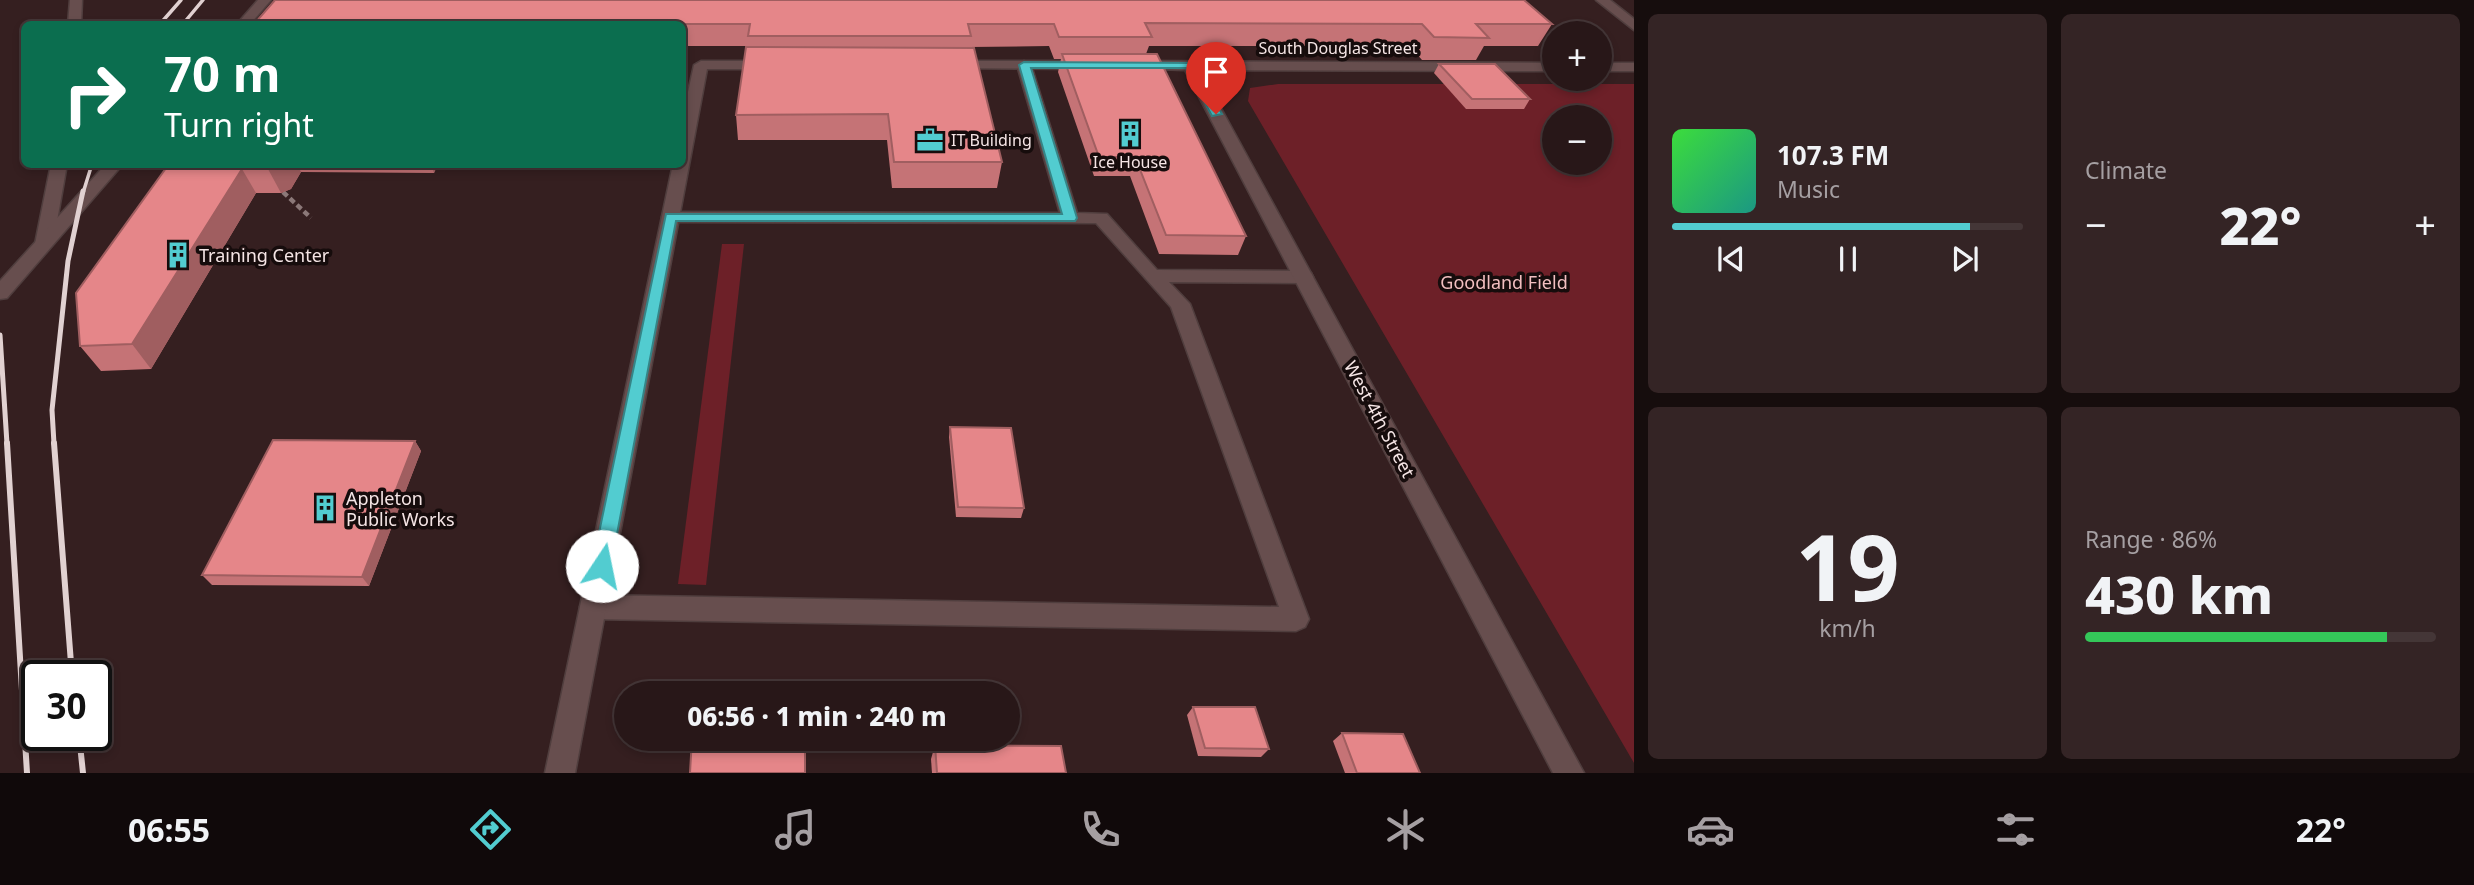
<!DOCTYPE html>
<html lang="en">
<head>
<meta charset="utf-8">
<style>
	:root { --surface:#281718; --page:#342425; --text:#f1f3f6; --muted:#a59fa2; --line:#443637; --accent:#52ccd0 }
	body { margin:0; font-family:"Noto Sans",sans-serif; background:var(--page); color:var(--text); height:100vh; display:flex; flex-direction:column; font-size:26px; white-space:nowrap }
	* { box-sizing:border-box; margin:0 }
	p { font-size:23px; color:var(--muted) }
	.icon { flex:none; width:38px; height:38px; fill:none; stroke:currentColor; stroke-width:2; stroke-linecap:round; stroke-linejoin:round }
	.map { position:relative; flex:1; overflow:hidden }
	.sheet { display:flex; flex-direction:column; gap:14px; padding:14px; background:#160d0d; width:840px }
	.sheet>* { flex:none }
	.top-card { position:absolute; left:21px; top:21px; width:665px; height:147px; border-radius:10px; box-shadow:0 4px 10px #0003,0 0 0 2px var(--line); background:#0b6e4f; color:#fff; overflow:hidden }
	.tools { position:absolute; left:1542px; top:21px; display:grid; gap:14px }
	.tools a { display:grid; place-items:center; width:70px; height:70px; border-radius:50%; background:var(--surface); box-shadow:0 4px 10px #0003,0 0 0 2px var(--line); font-size:35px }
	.speed { position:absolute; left:21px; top:660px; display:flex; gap:14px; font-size:35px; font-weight:700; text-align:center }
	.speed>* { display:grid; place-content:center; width:91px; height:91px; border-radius:50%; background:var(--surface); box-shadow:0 4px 10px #0003,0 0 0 2px var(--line); line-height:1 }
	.speed .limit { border:4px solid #111; border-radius:10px; background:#fff; color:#111 }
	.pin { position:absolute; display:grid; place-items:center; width:60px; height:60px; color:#fff; margin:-72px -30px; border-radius:50% 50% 50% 0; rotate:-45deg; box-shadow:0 0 7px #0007 }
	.pin .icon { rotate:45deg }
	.me { position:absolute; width:77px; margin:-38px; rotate:11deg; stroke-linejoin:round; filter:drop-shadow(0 0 5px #0008) }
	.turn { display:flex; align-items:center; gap:24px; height:147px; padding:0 28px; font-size:32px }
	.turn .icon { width:91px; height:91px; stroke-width:2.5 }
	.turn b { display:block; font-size:49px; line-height:60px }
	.big { font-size:52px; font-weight:800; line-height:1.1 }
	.sheet .card { flex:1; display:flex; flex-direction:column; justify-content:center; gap:10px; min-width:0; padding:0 24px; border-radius:10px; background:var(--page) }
	.sheet .dial { align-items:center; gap:0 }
	.dial b { font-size:91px; line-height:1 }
	.song { display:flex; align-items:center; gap:21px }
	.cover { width:84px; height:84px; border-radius:10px; background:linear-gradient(135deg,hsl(120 70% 55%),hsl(170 70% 35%)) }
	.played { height:7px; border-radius:4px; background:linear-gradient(90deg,var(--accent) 85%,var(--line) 85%) }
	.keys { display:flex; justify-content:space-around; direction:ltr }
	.heat { display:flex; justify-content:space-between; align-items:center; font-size:38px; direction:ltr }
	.charge { height:10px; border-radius:5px; background:linear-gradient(90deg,#34c759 86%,var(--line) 0) }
	.sheet .tiles { flex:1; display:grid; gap:14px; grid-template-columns:repeat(2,1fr) }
	.trip { position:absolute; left:614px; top:681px; width:406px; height:70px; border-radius:35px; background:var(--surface); box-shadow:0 4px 10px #0003,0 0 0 2px var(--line); font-weight:800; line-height:70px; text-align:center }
	.dock { display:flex; height:112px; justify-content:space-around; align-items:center; background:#10090a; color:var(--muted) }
	.dock .icon { width:49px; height:49px }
	.dock .selected { color:var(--accent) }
	.dock b { font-size:32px; color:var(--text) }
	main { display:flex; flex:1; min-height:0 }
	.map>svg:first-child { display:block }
	.green { fill:#6d2028; fill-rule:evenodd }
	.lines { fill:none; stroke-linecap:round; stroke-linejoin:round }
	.lane-casing { stroke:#503e3e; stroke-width:3 }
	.street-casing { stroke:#503e3e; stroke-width:3 }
	.path { stroke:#8b7878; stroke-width:4.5; stroke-dasharray:6 3.5; stroke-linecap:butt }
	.lane { fill:#674e4e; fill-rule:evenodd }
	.street { fill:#674e4e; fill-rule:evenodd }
	.rail-far2 { stroke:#e1d1d1; stroke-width:3.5 }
	.rail-far1 { stroke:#e1d1d1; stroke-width:5 }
	.rail { stroke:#e1d1d1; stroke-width:6 }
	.wall { fill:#c57376 }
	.shaded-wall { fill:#a05e60 }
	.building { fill:#e58689; stroke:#a05e60; stroke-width:2 }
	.route { fill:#52ccd0; stroke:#358587; stroke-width:2 }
	.labels { text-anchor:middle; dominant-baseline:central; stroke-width:7; stroke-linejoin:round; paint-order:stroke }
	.far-street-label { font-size:16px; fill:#f5e5e5; stroke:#160c0c }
	.far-poi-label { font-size:16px; fill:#f5e5e5; stroke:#160c0c; text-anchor:start }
	.poi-label { font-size:18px; fill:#f5e5e5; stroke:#160c0c; text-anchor:start }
	.park-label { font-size:18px; fill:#f2bfc0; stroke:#160c0c }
	.street-label { font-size:18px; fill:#f5e5e5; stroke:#160c0c }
</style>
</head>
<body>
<main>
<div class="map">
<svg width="1634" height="773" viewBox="0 0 1634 773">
	<rect width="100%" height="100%" fill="#351f20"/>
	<g class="green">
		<path d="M1278,84H1634V763L1248,101L1250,88ZM1554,117H1600V163H1554Z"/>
		<path d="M722,244H744L706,585L678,584Z"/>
	</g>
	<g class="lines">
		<g class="lane-casing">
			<g id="lane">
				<path d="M70,0H82L81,24H68Z"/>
				<path d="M1596,0H1610L1634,19V30Z"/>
				<path d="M1024,61L1031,65L1077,213L1107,214L1157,270L1304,271L1311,273L1313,277L1311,281L1304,283L1169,282L1190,304L1309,619L1305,627L1296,631L593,619L584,615L580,607L584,599L593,595L1279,607L1171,307L1096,223L671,222L662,217L671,212L1060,213L1017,65Z"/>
				<path d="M51,164H67L53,244L44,250L35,244Z"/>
			</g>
		</g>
		<g class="street-casing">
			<g id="street">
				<path d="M258,0H271L250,24H237Z"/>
				<path d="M701,61H771L778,65L771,69H707L575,773H545L673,164H682V119L694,65Z"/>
				<path d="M951,61H1086L1093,65L1086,69L946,68V62Z"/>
				<path d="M1133,61L1554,63V71L1200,70L1584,773H1553L1185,70L1128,68V62Z"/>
				<rect x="1600" y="63" width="34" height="8"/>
				<path d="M106,164H123L7,298L0,299V281Z"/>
			</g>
		</g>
		<path class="path" d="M283,192L311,218"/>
		<use href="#lane" class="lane"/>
		<use href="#street" class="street"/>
		<g class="rail-far2">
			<path d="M160,24L181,0"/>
			<path d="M183,24L203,0"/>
			<path d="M83,193L92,164"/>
		</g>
		<g class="rail-far1">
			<path d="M0,335L7,444"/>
			<path d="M54,444L52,410L68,261L83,191"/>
		</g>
		<g class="rail">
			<path d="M7,443L27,773"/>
			<path d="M54,443L72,676"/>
			<path d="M79,735L83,773"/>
		</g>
	</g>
	<g class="wall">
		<path d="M275,0L1552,24L1538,46H1484L1476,60H1422L1410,46H1149L1146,54L1246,236L1238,255L1159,254L1130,176H1094L1058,72L1061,59H1054L1049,46L969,47L1002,162L997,188H892L887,140H738L736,115L749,46H682V24H254Z"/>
		<path d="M1439,64L1530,99L1524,109H1466L1434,73Z"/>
		<path d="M169,164H438L434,173L301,172L291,189L281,193H256L151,369L101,371L80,346Z"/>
		<path d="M950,427L1024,508L1021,518L956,517L949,437Z"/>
		<path d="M415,441L421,451L369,586L212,585L202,575Z"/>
		<path d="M1193,707L1269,749L1261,757L1198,756L1187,715Z"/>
		<path d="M1342,733L1420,773H1345L1333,741Z"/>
		<path d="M935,745L1066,773H932L931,759Z"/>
	</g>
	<g class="shaded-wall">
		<path d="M278,164H297L301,172L291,189L281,193L268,169Z"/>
		<path d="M431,164H438L434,173Z"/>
		<path d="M242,169L256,193L151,369L132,344Z"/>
		<path d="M415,441L421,451L369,586L362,577Z"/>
	</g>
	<g class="building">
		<path d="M275,0H1524L1552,24H1476L1489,38L1434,37L1422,24L1145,23L1152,37H1059L1054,24H968L971,36H748L750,24H254Z"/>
		<path d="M746,47L974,48L1002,162H894L888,114L736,115Z"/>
		<path d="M1062,54H1157L1246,236L1166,235L1135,157H1099Z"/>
		<path d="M1439,64H1495L1530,99H1472Z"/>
		<path d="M169,164H278L268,169H242L132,344L80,346L76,293Z"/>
		<path d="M950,427L1011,428L1024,508L958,507Z"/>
		<path d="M273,440L415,441L362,577L202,575Z"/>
		<path d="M1193,707H1255L1269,749L1205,748Z"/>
		<path d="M1342,733L1403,734L1420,773H1357Z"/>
		<path d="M692,738H805V773H690Z"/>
		<path d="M935,745L1061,746L1066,773H937Z"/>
	</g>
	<path class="route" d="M1024,62L1194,63L1222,114L1212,116L1186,68H1031L1077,218L1075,221H676L611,566L608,572L602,575L595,572L592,566L666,214H1062L1019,65Z"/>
	<defs>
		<g id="building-bare" transform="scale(2.1)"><path d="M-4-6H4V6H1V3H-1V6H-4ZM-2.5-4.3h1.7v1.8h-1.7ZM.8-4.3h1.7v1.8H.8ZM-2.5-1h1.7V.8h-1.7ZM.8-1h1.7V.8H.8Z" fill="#52ccd0" stroke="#160c0c" stroke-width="2.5" paint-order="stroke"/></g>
		<g id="office-bare" transform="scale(2.1)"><path d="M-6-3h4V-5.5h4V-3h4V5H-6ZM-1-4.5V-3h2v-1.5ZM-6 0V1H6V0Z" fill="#52ccd0" stroke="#160c0c" stroke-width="2.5" paint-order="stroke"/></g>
	</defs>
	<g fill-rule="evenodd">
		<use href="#building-bare" x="1130" y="134"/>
		<use href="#office-bare" x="930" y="140"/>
		<use href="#building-bare" x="178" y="255"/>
		<use href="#building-bare" x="325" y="508"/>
	</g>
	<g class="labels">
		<g class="far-street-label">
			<text x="1338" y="48">South Douglas Street</text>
		</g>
		<g class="far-poi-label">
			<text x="951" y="140">IT Building</text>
			<text x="1130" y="162" text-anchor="middle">Ice House</text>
		</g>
		<g class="poi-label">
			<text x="199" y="255">Training Center</text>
			<text x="346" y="498">Appleton<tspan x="346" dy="21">Public Works</tspan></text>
		</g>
		<g class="park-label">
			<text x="1504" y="282">Goodland Field</text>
		</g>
		<g class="street-label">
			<text transform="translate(1380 419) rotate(62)">West 4th Street</text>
		</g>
	</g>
</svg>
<div class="tools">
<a>+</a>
<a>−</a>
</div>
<div class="speed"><div class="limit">30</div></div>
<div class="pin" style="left:1216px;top:114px;background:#d93025"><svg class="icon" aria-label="arrive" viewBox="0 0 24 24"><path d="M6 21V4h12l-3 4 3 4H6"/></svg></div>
<svg class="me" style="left:602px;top:566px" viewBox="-20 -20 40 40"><circle r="19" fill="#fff"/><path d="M0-13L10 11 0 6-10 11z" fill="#52ccd0"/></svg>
<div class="trip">06:56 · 1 min · 240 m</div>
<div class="top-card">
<div class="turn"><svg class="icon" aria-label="right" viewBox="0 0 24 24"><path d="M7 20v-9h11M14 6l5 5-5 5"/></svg><div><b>70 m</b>Turn right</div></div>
</div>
</div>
<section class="sheet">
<div class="tiles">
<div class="card">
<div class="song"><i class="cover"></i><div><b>107.3 FM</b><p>Music</p></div></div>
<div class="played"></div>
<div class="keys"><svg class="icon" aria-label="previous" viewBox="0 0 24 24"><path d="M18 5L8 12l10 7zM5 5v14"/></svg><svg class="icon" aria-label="pause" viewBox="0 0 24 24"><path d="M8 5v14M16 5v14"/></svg><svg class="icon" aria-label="next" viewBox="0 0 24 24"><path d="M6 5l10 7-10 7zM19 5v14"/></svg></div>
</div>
<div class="card"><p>Climate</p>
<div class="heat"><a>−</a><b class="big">22°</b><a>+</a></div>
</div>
<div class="card dial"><b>19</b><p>km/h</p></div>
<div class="card"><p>Range · 86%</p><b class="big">430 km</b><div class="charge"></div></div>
</div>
</section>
</main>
<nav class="dock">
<b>06:55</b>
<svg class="icon selected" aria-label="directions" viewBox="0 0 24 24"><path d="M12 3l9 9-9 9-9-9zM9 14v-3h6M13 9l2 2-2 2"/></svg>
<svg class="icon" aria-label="music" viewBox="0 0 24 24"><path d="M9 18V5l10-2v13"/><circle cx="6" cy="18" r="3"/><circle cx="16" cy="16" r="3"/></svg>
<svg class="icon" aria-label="phone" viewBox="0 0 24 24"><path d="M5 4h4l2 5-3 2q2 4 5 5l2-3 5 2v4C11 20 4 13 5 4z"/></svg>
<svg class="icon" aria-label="climate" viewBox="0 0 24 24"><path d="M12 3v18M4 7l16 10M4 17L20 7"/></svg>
<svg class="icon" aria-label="car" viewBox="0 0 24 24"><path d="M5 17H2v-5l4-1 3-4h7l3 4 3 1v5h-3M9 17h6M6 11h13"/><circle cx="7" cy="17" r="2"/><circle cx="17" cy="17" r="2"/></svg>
<svg class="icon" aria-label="filters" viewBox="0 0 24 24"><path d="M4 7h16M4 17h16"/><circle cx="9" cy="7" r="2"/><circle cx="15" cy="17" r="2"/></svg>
<b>22°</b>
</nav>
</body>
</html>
